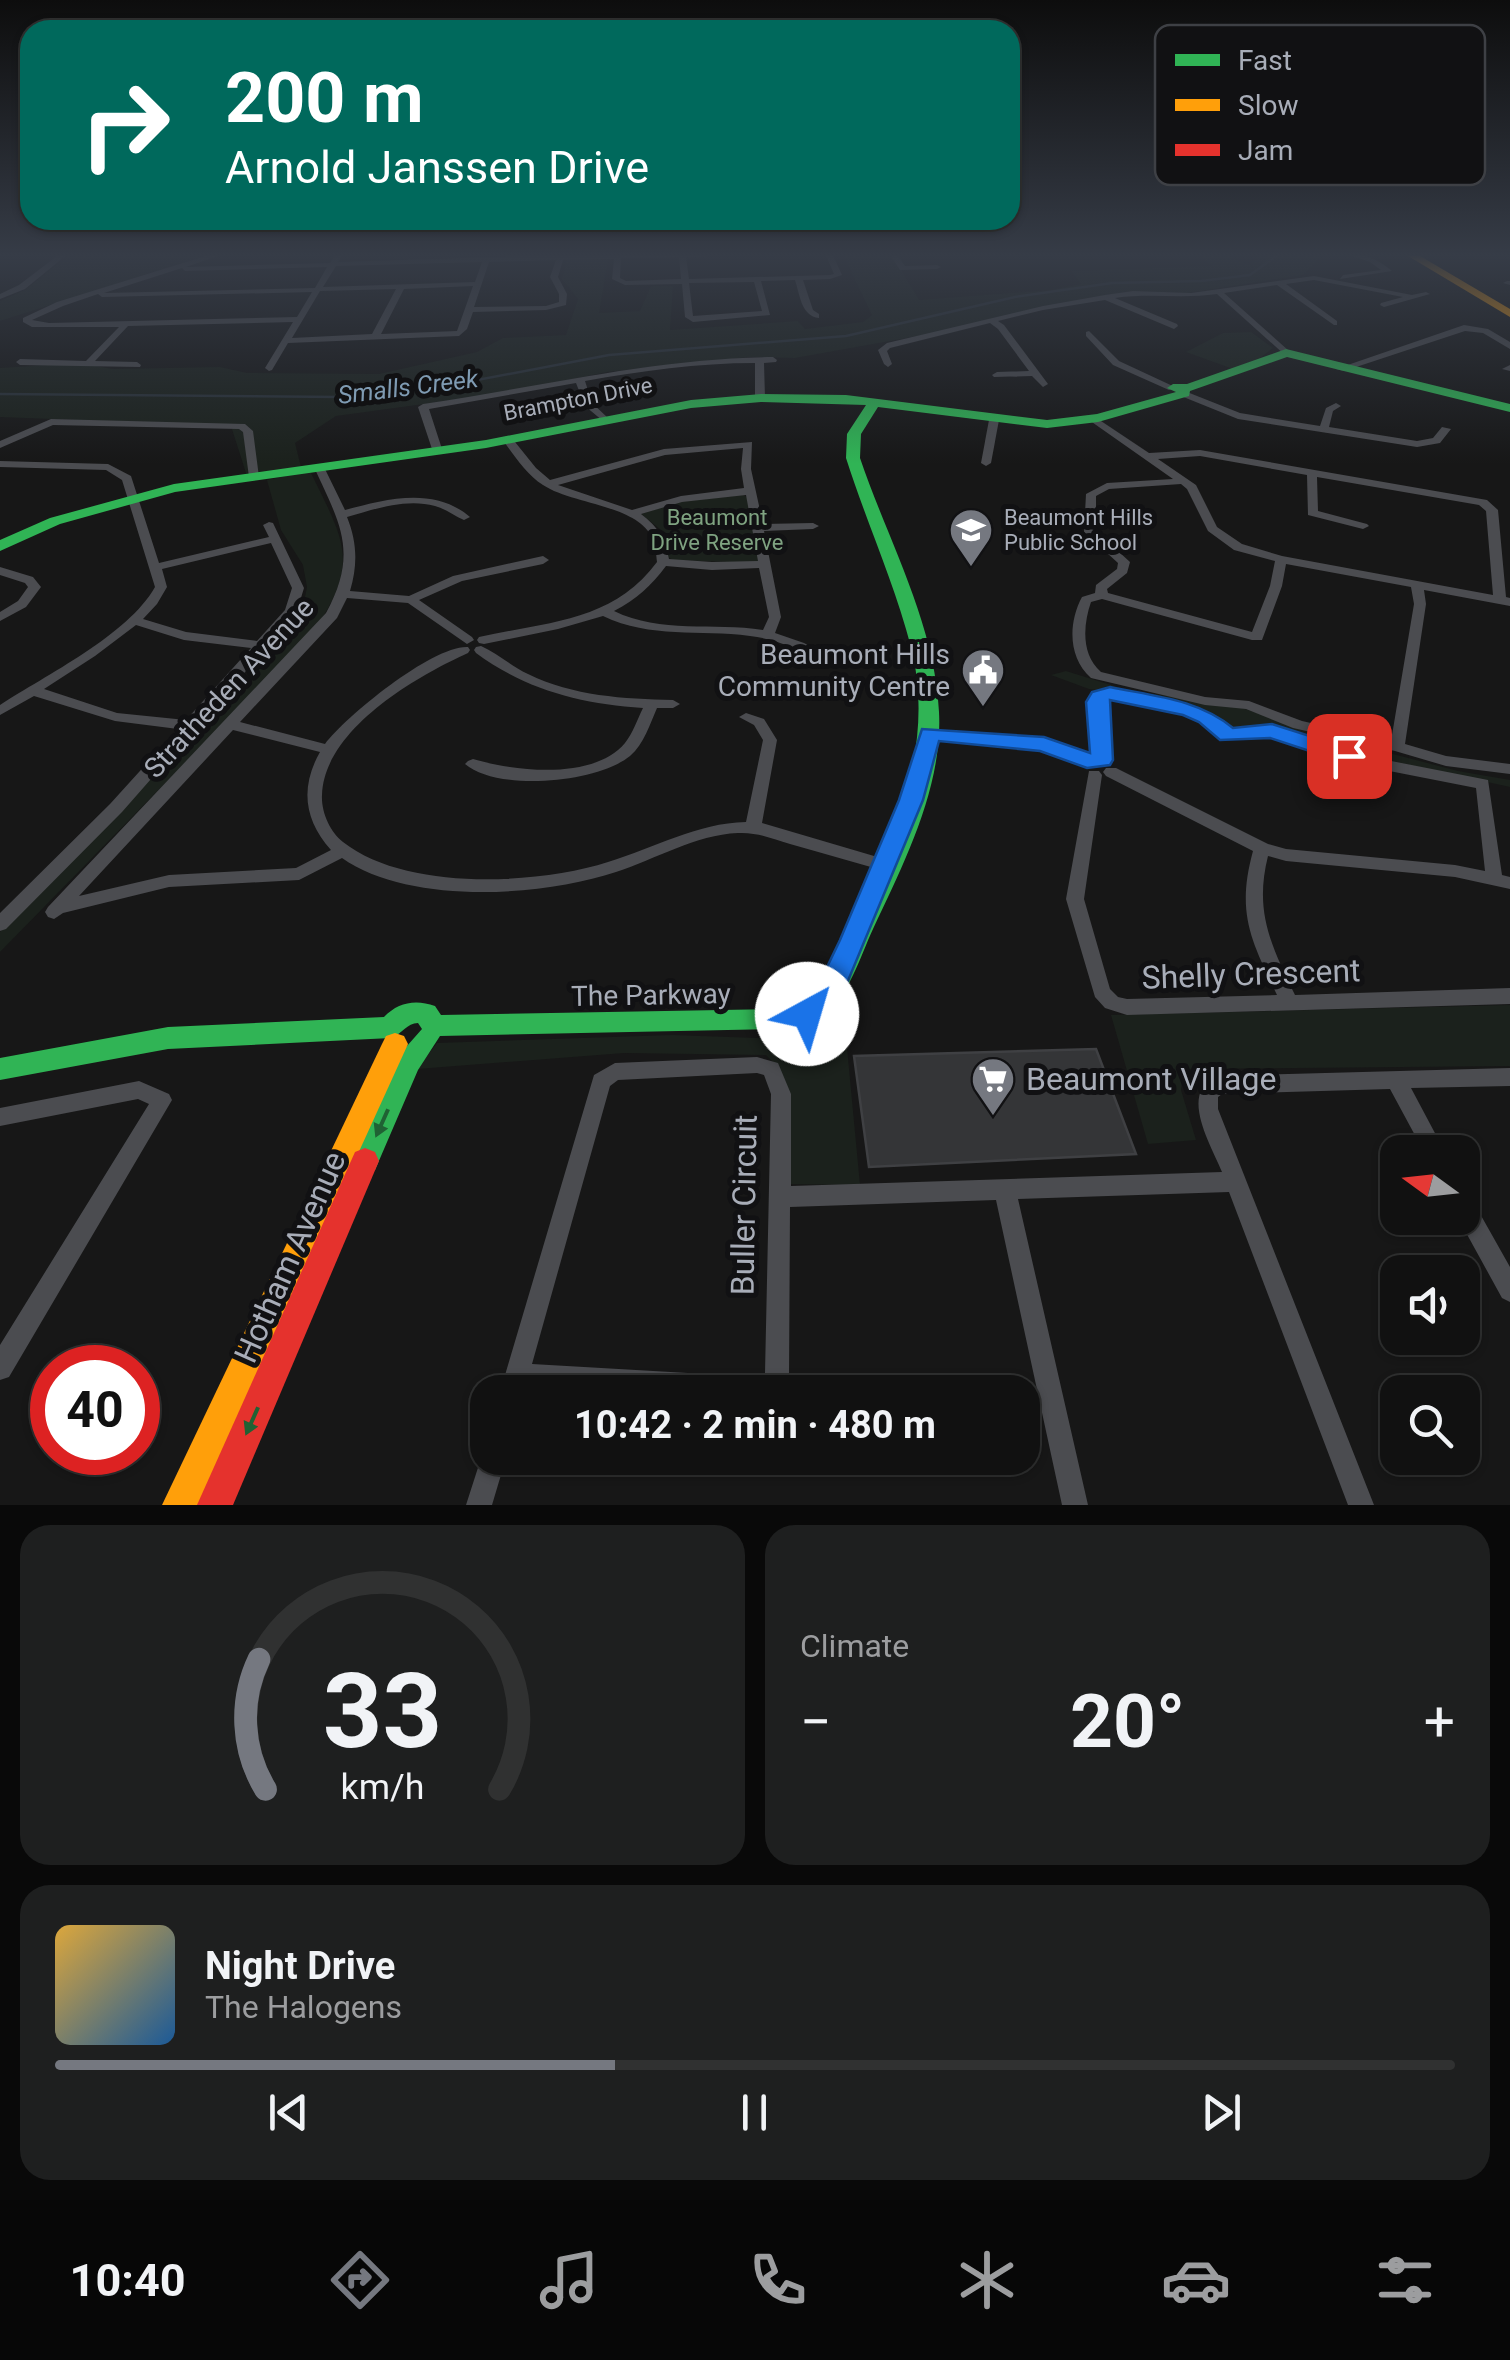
<!DOCTYPE html>
<html lang="en">
<head>
<meta charset="utf-8">
<style>
	:root { --surface:#111; --page:#1e1f1f; --text:#f1f3f6; --muted:#9c9d9f; --line:#303131; --accent:#757880 }
	body { margin:0; font-family:Roboto,sans-serif; background:var(--page); color:var(--text); height:100vh; display:flex; flex-direction:column; font-size:38px; white-space:nowrap }
	* { box-sizing:border-box; margin:0 }
	p { font-size:32px; color:var(--muted) }
	.icon { flex:none; width:55px; height:55px; fill:none; stroke:currentColor; stroke-width:2; stroke-linecap:round; stroke-linejoin:round }
	.map { position:relative; height:1505px; overflow:hidden }
	.side { display:flex; flex-direction:column; gap:20px; padding:20px; background:#090909; flex:1 }
	.side>* { flex:none }
	.guide { position:absolute; left:20px; top:20px; width:1000px; height:210px; border-radius:30px; box-shadow:0 2px 8px #0004,0 0 0 2px var(--line); background:#00695c; color:#fff; overflow:hidden }
	.needle { width:65px; rotate:285deg }
	.fabs { position:absolute; left:1380px; top:1135px; display:grid; gap:20px }
	.fabs a { display:grid; place-items:center; width:100px; height:100px; border-radius:20px; background:var(--surface); box-shadow:0 2px 8px #0004,0 0 0 2px var(--line); font-size:50px }
	.speed { position:absolute; left:30px; top:1345px; display:flex; gap:20px; font-size:50px; font-weight:700; text-align:center }
	.speed>* { display:grid; place-content:center; width:130px; height:130px; border-radius:50%; background:var(--surface); box-shadow:0 2px 8px #0004,0 0 0 2px var(--line); line-height:1 }
	.speed .limit { border:15px solid #d22; background:#fff; color:#111 }
	.pin { position:absolute; display:grid; place-items:center; width:85px; height:85px; color:#fff; margin:-42px; border-radius:20px; box-shadow:0 5px 15px #0006 }
	.me { position:absolute; width:110px; margin:-55px; rotate:39deg; stroke-linejoin:round; filter:drop-shadow(0 0 8px #0008) }
	.turn { display:flex; align-items:center; gap:35px; height:210px; padding:0 40px; font-size:45px }
	.turn .icon { width:130px; height:130px; stroke-width:2.5 }
	.turn b { display:block; font-size:70px; line-height:85px }
	.big { font-size:75px; font-weight:700; line-height:1.1 }
	.side .tile { flex:1; display:flex; flex-direction:column; justify-content:center; gap:15px; min-width:0; padding:0 35px; border-radius:30px; background:var(--page) }
	.side .dial { align-items:center; gap:0 }
	.dial svg { height:260px; overflow:visible; fill:none; stroke:var(--line); stroke-width:7; stroke-linecap:round; text-anchor:middle }
	.dial text { fill:var(--text); stroke:none }
	.song { display:flex; align-items:center; gap:30px }
	.cover { width:120px; height:120px; border-radius:15px; background:linear-gradient(135deg,hsl(40 70% 55%),hsl(210 70% 35%)) }
	.played { height:10px; border-radius:5px; background:linear-gradient(90deg,var(--accent) 40%,var(--line) 40%) }
	.keys { display:flex; justify-content:space-around; direction:ltr }
	.heat { display:flex; justify-content:space-between; align-items:center; font-size:55px; direction:ltr }
	.side .tiles { flex:1; display:grid; gap:20px; grid-template-columns:1fr 1fr }
	.tile:last-child { grid-column:span 2 }
	.trip { position:absolute; left:470px; top:1375px; width:570px; height:100px; border-radius:30px; background:var(--surface); box-shadow:0 2px 8px #0004,0 0 0 2px var(--line); font-weight:700; line-height:100px; text-align:center }
	.menu { display:flex; height:160px; justify-content:space-around; align-items:center; background:#070707; color:var(--muted) }
	.menu .icon { width:70px; height:70px }
	.menu .current { color:var(--accent) }
	.menu b { font-size:45px; color:var(--text) }
	.map>svg:first-child { display:block }
	.green { fill:#1b211c }
	.lines { fill:none; stroke-linecap:round; stroke-linejoin:round }
	.stream { stroke:#2a3239; stroke-width:2.5 }
	.building { fill:#343537; stroke:#3f4043; stroke-width:2.5 }
	.street { fill:#4b4c50; fill-rule:evenodd }
	.fast { fill:#30b455; fill-rule:evenodd }
	.slow { fill:#ff9f0a; fill-rule:evenodd }
	.jam { fill:#e5322d; fill-rule:evenodd }
	.oneway { fill:#206234 }
	.route { fill:#1a73e8; stroke:#114b97; stroke-width:2.5 }
	.labels { text-anchor:middle; dominant-baseline:central; stroke-width:10; stroke-linejoin:round; paint-order:stroke }
	.far-street-label { font-size:22px; fill:#a8adb8; stroke:#111113 }
	.far-park-label { font-size:22px; fill:#7fa381; stroke:#111113 }
	.far-poi-label { font-size:22px; fill:#a8adb8; stroke:#111113; text-anchor:start }
	.far-water-label { font-size:25px; font-style:italic; fill:#7f9bb3; stroke:#111113 }
	.poi-label { font-size:28px; fill:#a8adb8; stroke:#111113; text-anchor:end }
	.street-label { font-size:28px; fill:#a8adb8; stroke:#111113 }
	.near-street-label { font-size:32px; fill:#a8adb8; stroke:#111113 }
	.near-poi-label { font-size:32px; fill:#a8adb8; stroke:#111113; text-anchor:start }
	.key { fill:#111113; stroke:#3e4045; stroke-width:2.5 }
	.key-label { font-size:28px; fill:#a8adb8 }
</style>
</head>
<body>
<div class="map">
<svg width="1510" height="1505" viewBox="0 0 1510 1505">
	<rect width="100%" height="100%" fill="#171717"/>
	<g class="green">
		<path d="M72,253H213L0,321V301L25,290Z"/>
		<path d="M842,253H891L919,300L1051,290L1081,284L1071,271L1211,266L1197,253H1233V259L1249,265L1262,253H1325L1303,275L1187,293L1132,291L1043,306L968,327L795,358L749,357L607,372L505,393L336,416L295,443L301,467L246,473L231,426L0,417V368L79,363L113,369L220,367L247,373L379,374L477,352L503,338L566,335L578,299L562,279L567,260H608L599,313L640,311L651,286H673L670,330L798,321L805,329L863,322L872,315Z"/>
		<path d="M1251,332L1273,348L1260,358L1233,369L1186,352L1223,333Z"/>
		<path d="M310,471C344,541 361,561 314,631L0,952V932L222,706L302,613L307,587L303,565L281,530L267,480Z"/>
		<path d="M743,495L747,497L761,561L757,563L673,560L667,556L660,529L641,514L678,502Z"/>
		<path d="M1066,671L1127,690L1236,706L1347,742L1458,771L1510,780V787L1369,756L1281,730L1227,729L1218,720L1120,693L1089,689L1051,675Z"/>
		<path d="M1510,1005V1066L1183,1069L1181,1090L1196,1140L1148,1144L1111,1015Z"/>
		<path d="M844,1016L860,1185L781,1184L778,1067L766,1055L624,1053L417,1069L437,1043L672,1035L785,1039Z"/>
	</g>
	<g class="lines">
		<path class="stream" d="M0,394L341,397L435,388L609,355L846,336L1015,297L1112,283L1201,281L1250,275L1280,253"/>
	</g>
	<path class="building" d="M1096,1049L1136,1154L869,1167L854,1056Z"/>
	<g class="lines">
		<g class="street">
			<path d="M61,253H69L25,289L0,299V294L19,285Z"/>
			<path d="M215,253H226L186,267L330,263L337,253H344L338,262L615,253H745L741,255L686,257L689,279L830,275L834,274L825,253H832L842,275L830,279L803,280L813,310L819,314V318C801,316 800,295 795,280L761,281L770,315L693,322L685,317L682,284L625,285L612,279L614,259L563,260L558,277L567,294L566,305L546,310L473,312L467,329L459,336L288,343L272,370L269,371L265,368L293,322L128,326L95,361L137,362L141,365L140,367L20,365L16,362L20,359L86,361L119,327H32L23,322V318L57,302ZM679,257L681,279L626,281L620,278L621,258ZM556,260L550,277L559,294V302L546,306L474,307L489,262ZM482,262L475,282L323,287L336,266ZM327,267L315,288L104,293L182,268L185,271ZM754,282L762,311L693,316L689,283ZM473,286L457,331L381,334L404,289ZM396,289L372,334L292,338L320,291ZM312,292L297,317L49,323L32,320L63,306L98,294L102,297Z"/>
			<path d="M889,253H896L905,266L937,265L941,267L937,269L900,270Z"/>
			<path d="M988,253H1021C1013,257 996,257 988,253Z"/>
			<path d="M1345,253C1363,253 1378,259 1392,271L1340,279L1343,275L1381,270L1370,262Z"/>
			<path d="M1314,276L1412,295L1426,292L1430,294L1384,307L1380,305L1381,303L1403,297L1314,280L1286,284L1337,321V325H1334L1277,285L1224,293L1289,351V355L1286,356L1217,294C1183,299 1149,293 1115,298L1177,324L1178,326L1174,329L1105,300L1043,310L998,321L1004,325L1048,384L1043,387L1032,376L994,377L992,375L997,372L1029,371L998,329L990,323L890,348L887,351L892,364L888,367L884,364L878,350L887,343L1043,306L1105,295L1133,291L1191,293Z"/>
			<path d="M1507,281H1510V285L1503,283Z"/>
			<path d="M1464,325L1488,329L1510,342V349L1483,333L1465,331L1344,371L1336,369Z"/>
			<path d="M1089,331L1119,361L1177,388L1169,390L1113,365L1086,336V332Z"/>
			<path d="M773,357L777,360L776,362L764,363L765,398L760,401L755,398V363C698,363 641,371 585,381L592,403L608,418L603,421L585,406L576,383L429,409L442,449L437,452L432,449L418,407L423,404C540,387 654,358 773,357Z"/>
			<path d="M1510,365V371L1502,369Z"/>
			<path d="M1181,392H1187L1240,413L1320,426L1326,408L1336,403L1341,406L1333,411L1329,427L1417,441L1433,438L1442,427L1451,429L1440,443L1417,447L1238,419L1181,396Z"/>
			<path d="M1092,415L1149,453L1200,450L1487,500L1498,510L1506,597L1510,598V606L1424,590L1426,604L1405,744L1446,756L1510,764V774L1446,766L1395,751L1293,728L1246,709L1205,705L1091,678C1068,658 1068,623 1082,597L1095,593L1096,585L1117,569L1118,563L1084,532L1086,494L1107,483L1173,479L1089,420L1087,418ZM1200,456L1307,475L1308,515L1363,529L1369,526L1367,524L1318,511L1317,477L1479,505L1486,511L1493,595L1282,556L1242,544L1217,527L1196,485L1158,459ZM1181,484L1187,489L1208,531L1234,550L1275,561L1270,586L1252,632L1108,593L1107,589L1127,573L1130,562L1096,531V496L1109,489ZM1286,564L1411,587L1414,604L1391,741L1302,721L1249,701L1205,697L1101,672C1081,655 1083,625 1091,602L1102,599L1252,640H1262L1282,586Z"/>
			<path d="M994,417L999,420L991,463L986,466L981,463L989,420Z"/>
			<path d="M51,419L245,424L253,431L259,477L254,480L249,477L243,432L239,429L53,425L0,448V441Z"/>
			<path d="M503,437H511L536,468L550,480L664,449L752,442L751,469L763,524L813,523L819,526L813,529L764,531L781,617L775,633L804,643L835,660L833,663H823C800,650 777,639 750,636C699,629 651,639 603,616L558,629L484,644L479,643L477,640L479,637C546,622 613,622 657,562C656,554 656,546 653,539C637,504 573,505 543,485C526,474 514,455 502,439ZM743,448L741,469L744,488L681,496L632,510L558,485L665,455ZM746,495L758,561L712,562L669,559C665,538 658,527 641,514L682,502ZM666,566L712,570L759,568L769,617L763,630C713,622 661,634 614,611C637,599 651,586 666,566Z"/>
			<path d="M0,461L108,464L131,476L159,563L269,537L263,525L269,522L273,523L304,588L296,614L122,812L6,929L0,931V913L110,804L178,729L115,721L34,696L0,715V705C46,675 128,635 155,587L122,480L106,470L0,467ZM271,543L292,588L285,610L257,641L186,632L143,619L157,604L167,587L162,569ZM136,625L184,640L251,648L186,720L117,713L44,689L95,656Z"/>
			<path d="M315,465L324,467L345,510C386,499 434,486 470,517L464,520C454,516 446,509 435,506C406,498 375,509 347,517C357,542 358,564 350,591L409,596L453,576L543,556L549,560L543,564L462,581L419,600L472,637L474,640L467,644L408,603L347,598L337,618L240,722L325,744C346,716 433,645 468,647L470,650L468,653C415,677 324,730 322,795C321,812 330,832 343,842C405,891 536,885 608,862C654,848 697,823 746,822L763,740L754,725L739,717L746,713L764,719L777,740L762,823L891,861L893,865L891,869L885,871C853,862 822,853 790,844C772,839 758,832 738,833C695,835 656,859 616,872C541,897 409,905 342,858L299,880L169,887L63,913L54,919L48,917L45,912L48,907L326,613C359,552 340,524 314,467ZM233,730L320,752C300,787 304,820 331,850L296,868L169,875L79,896Z"/>
			<path d="M0,567L33,577L41,587L26,607L0,621V612L18,601L28,587L25,583L0,575Z"/>
			<path d="M481,646C497,653 511,666 528,674C573,696 624,699 673,700L680,704L673,708H657C650,724 644,744 630,756C597,783 498,792 465,764L468,761L473,759C514,771 593,781 625,743C633,733 637,720 643,708C581,704 526,690 476,653L474,650L476,647Z"/>
			<path d="M1109,690L1194,707L1212,714L1231,730L1272,726L1371,757L1488,780L1502,875L1510,877V889L1455,877L1286,861L1268,856C1254,912 1271,945 1295,995L1510,988V1004L1127,1015L1105,1008L1095,997L1066,899L1089,771H1099L1102,775L1084,899L1110,989L1118,997L1127,999L1277,995C1251,940 1236,913 1253,851L1106,776L1103,772L1106,768H1116L1268,844L1286,849L1455,865L1485,871L1476,788L1369,767L1271,736L1228,740C1218,735 1212,727 1203,721C1182,708 1134,703 1109,698L1104,702L1110,759L1102,764L1094,759L1090,702L1094,693Z"/>
			<path d="M930,729L1044,739L1092,758L1095,761L1087,766L1042,749L925,737L923,734L925,731Z"/>
			<path d="M757,1057L778,1063L791,1094V1186L1222,1172C1211,1145 1178,1092 1217,1076L1510,1068V1086L1411,1088L1445,1152H1424L1390,1089L1222,1094L1218,1097V1109L1374,1505H1348L1229,1192L1018,1199L1088,1505H1062L996,1200L790,1207L789,1380L786,1389L779,1392H604L526,1388L524,1392H500L594,1075L615,1063ZM757,1073L764,1075L771,1094L765,1373L740,1376L532,1364L610,1086L618,1080Z"/>
			<path d="M139,1081L169,1094L172,1100L9,1377L0,1380V1345L149,1104L138,1099L0,1126V1108Z"/>
			<path d="M1462,1193L1470,1196L1510,1267V1302L1502,1298L1458,1218H1462Z"/>
			<path d="M488,1447V1458H506L492,1505H466L484,1449Z"/>
		</g>
		<path class="fast" d="M1286,349L1510,404V412L1287,357L1190,391L1189,396L1098,422L1047,428L878,407L861,434L860,458C888,541 935,623 939,712C943,787 904,863 873,929C859,959 845,1009 812,1023C801,1027 787,1028 775,1029L440,1036L418,1070L375,1170L365,1174L355,1170L351,1161L399,1055L422,1029L418,1023C407,1023 402,1034 391,1038L168,1049L0,1080V1058L168,1027L384,1017C398,1002 416,999 435,1006L441,1015L775,1009L801,1005L817,993C871,886 942,770 911,647C894,582 866,521 846,458L847,434L866,405L761,402L691,408L486,448L175,492L60,524L0,551V540L50,518L174,484L486,440L691,400L761,394L846,395L1047,420L1097,414L1176,392L1167,388L1173,384H1187Z"/>
		<g class="slow">
			<path d="M1403,253H1415L1510,309V317Z"/>
			<path d="M395,1033L404,1036L408,1044L198,1505H162L382,1044L386,1036Z"/>
		</g>
		<path class="jam" d="M365,1148L375,1152L379,1161L233,1505H197L355,1152Z"/>
	</g>
	<defs><path id="oneway-solid" d="M-6-.8H1V-3.2L6.5 0L1 3.2V.8H-6Z" transform="scale(2.5)"/></defs>
	<g class="oneway">
		<use href="#oneway-solid" transform="translate(382 1123) rotate(114)"/>
		<use href="#oneway-solid" transform="translate(252 1421) rotate(114)"/>
	</g>
	<linearGradient id="sky" x2="0" y2="1"><stop stop-color="#0d0d0d"/><stop offset="0.55" stop-color="#363c47"/><stop offset="1" stop-color="#363c47" stop-opacity="0"/></linearGradient>
	<rect width="1510" height="464" fill="url(#sky)"/>
	<path class="route" d="M1110,687C1153,696 1198,699 1233,728L1272,724L1357,751L1360,756L1349,764L1270,738L1220,740L1199,722L1183,715L1110,700L1113,760L1110,765L1087,768L1040,751L939,741L923,800L840,1000C832,1016 814,1028 797,1022L792,1014L797,1006L815,992L840,940L899,800L922,729L1044,737L1090,753L1086,702L1092,692Z"/>
	<defs>
		<g id="school-pin" transform="scale(2.25)"><path d="M0 17L-7.5 6A9.5 9.5 0 1 1 7.5 6Z" fill="#757880" stroke="#111113"/><path d="M0-5L7-2L0 1L-7-2ZM-4 1L0 2.5L4 1V4Q0 6-4 4Z" fill="#fff"/></g>
		<g id="civic-pin" transform="scale(2.25)"><path d="M0 17L-7.5 6A9.5 9.5 0 1 1 7.5 6Z" fill="#757880" stroke="#111113"/><path d="M-.6-6.5H3V-4.5H.6V-3L4-1V1h2V6H-6V1h2V-1L-.6-3ZM-1.2 2.5V6h2.4V2.5Z" fill="#fff"/></g>
		<g id="supermarket-pin" transform="scale(2.25)"><path d="M0 17L-7.5 6A9.5 9.5 0 1 1 7.5 6Z" fill="#757880" stroke="#111113"/><path d="M-6-5.5h2.5l.6 2H6L4.5 2H-2.5L-4.4-4H-6ZM-1.5 3.2a1.3 1.3 0 1 0 .1 0ZM3 3.2a1.3 1.3 0 1 0 .1 0Z" fill="#fff"/></g>
	</defs>
	<g fill-rule="evenodd">
		<use href="#school-pin" x="971" y="530"/>
		<use href="#civic-pin" x="983" y="670"/>
		<use href="#supermarket-pin" x="993" y="1079"/>
	</g>
	<g class="labels">
		<g class="far-street-label">
			<text transform="translate(578 399) rotate(-11)">Brampton Drive</text>
		</g>
		<g class="far-park-label">
			<text x="717" y="517">Beaumont<tspan x="717" dy="25">Drive Reserve</tspan></text>
		</g>
		<g class="far-poi-label">
			<text x="1004" y="517">Beaumont Hills<tspan x="1004" dy="25">Public School</tspan></text>
		</g>
		<g class="far-water-label">
			<text transform="translate(408 387) rotate(-7)">Smalls Creek</text>
		</g>
		<g class="poi-label">
			<text x="950" y="654">Beaumont Hills<tspan x="950" dy="32">Community Centre</tspan></text>
		</g>
		<g class="street-label">
			<text transform="translate(229 688) rotate(-47)">Stratheden Avenue</text>
			<text transform="translate(651 995) rotate(-1)">The Parkway</text>
		</g>
		<g class="near-street-label">
			<text transform="translate(1251 974) rotate(-2)">Shelly Crescent</text>
			<text transform="translate(744 1205) rotate(-89)">Buller Circuit</text>
			<text transform="translate(290 1257) rotate(-66)">Hotham Avenue</text>
		</g>
		<g class="near-poi-label">
			<text x="1026" y="1079">Beaumont Village</text>
		</g>
	</g>
	<rect x="1155" y="25" width="330" height="160" rx="15" class="key"/>
	<rect x="1175" y="54" width="45" height="12" fill="#30b455"/>
	<rect x="1175" y="99" width="45" height="12" fill="#ff9f0a"/>
	<rect x="1175" y="144" width="45" height="12" fill="#e5322d"/>
	<g class="key-label">
		<text x="1238" y="70">Fast</text>
		<text x="1238" y="115">Slow</text>
		<text x="1238" y="160">Jam</text>
	</g>
</svg>
<div class="fabs">
<a><svg class="needle" viewBox="-14 -14 28 28"><path d="M0-13l5 13h-10z" fill="#e53935"/><path d="M0 13l5-13h-10z" fill="#9c9d9f"/></svg></a>
<a><svg class="icon" aria-label="sound" viewBox="0 0 24 24"><path d="M4 9h4l5-4v14l-5-4H4zM17 9q2 3 0 6"/></svg></a>
<a><svg class="icon" aria-label="search" viewBox="0 0 24 24"><circle cx="10" cy="10" r="6"/><path d="M15 15l6 6"/></svg></a>
</div>
<div class="speed"><div class="limit">40</div></div>
<div class="pin" style="left:1349px;top:756px;background:#d93025"><svg class="icon" aria-label="arrive" viewBox="0 0 24 24"><path d="M6 21V4h12l-3 4 3 4H6"/></svg></div>
<svg class="me" style="left:807px;top:1014px" viewBox="-20 -20 40 40"><circle r="19" fill="#fff"/><path d="M0-13L10 11 0 6-10 11z" fill="#1a73e8"/></svg>
<div class="trip">10:42 · 2 min · 480 m</div>
<div class="guide">
<div class="turn"><svg class="icon" aria-label="right" viewBox="0 0 24 24"><path d="M7 20v-9h11M14 6l5 5-5 5"/></svg><div><b>200 m</b>Arnold Janssen Drive</div></div>
</div>
</div>
<section class="side">
<div class="tiles">
<div class="tile dial"><svg viewBox="0 0 100 80">
<path d="M14 69A42 42 0 1 1 86 69"/>
<path d="M14 69A42 42 0 0 1 12 29" stroke="#757880"/>
<text x="50" y="56" font-size="32" font-weight="700">33</text>
<text x="50" y="72" font-size="11">km/h</text>
</svg></div>
<div class="tile"><p>Climate</p>
<div class="heat"><a>−</a><b class="big">20°</b><a>+</a></div>
</div>
<div class="tile">
<div class="song"><i class="cover"></i><div><b>Night Drive</b><p>The Halogens</p></div></div>
<div class="played"></div>
<div class="keys"><svg class="icon" aria-label="previous" viewBox="0 0 24 24"><path d="M18 5L8 12l10 7zM5 5v14"/></svg><svg class="icon" aria-label="pause" viewBox="0 0 24 24"><path d="M8 5v14M16 5v14"/></svg><svg class="icon" aria-label="next" viewBox="0 0 24 24"><path d="M6 5l10 7-10 7zM19 5v14"/></svg></div>
</div>
</div>
</section>
<nav class="menu">
<b>10:40</b>
<svg class="icon current" aria-label="directions" viewBox="0 0 24 24"><path d="M12 3l9 9-9 9-9-9zM9 14v-3h6M13 9l2 2-2 2"/></svg>
<svg class="icon" aria-label="music" viewBox="0 0 24 24"><path d="M9 18V5l10-2v13"/><circle cx="6" cy="18" r="3"/><circle cx="16" cy="16" r="3"/></svg>
<svg class="icon" aria-label="phone" viewBox="0 0 24 24"><path d="M5 4h4l2 5-3 2q2 4 5 5l2-3 5 2v4C11 20 4 13 5 4z"/></svg>
<svg class="icon" aria-label="climate" viewBox="0 0 24 24"><path d="M12 3v18M4 7l16 10M4 17L20 7"/></svg>
<svg class="icon" aria-label="car" viewBox="0 0 24 24"><path d="M5 17H2v-5l4-1 3-4h7l3 4 3 1v5h-3M9 17h6M6 11h13"/><circle cx="7" cy="17" r="2"/><circle cx="17" cy="17" r="2"/></svg>
<svg class="icon" aria-label="filters" viewBox="0 0 24 24"><path d="M4 7h16M4 17h16"/><circle cx="9" cy="7" r="2"/><circle cx="15" cy="17" r="2"/></svg>
</nav>
</body>
</html>
